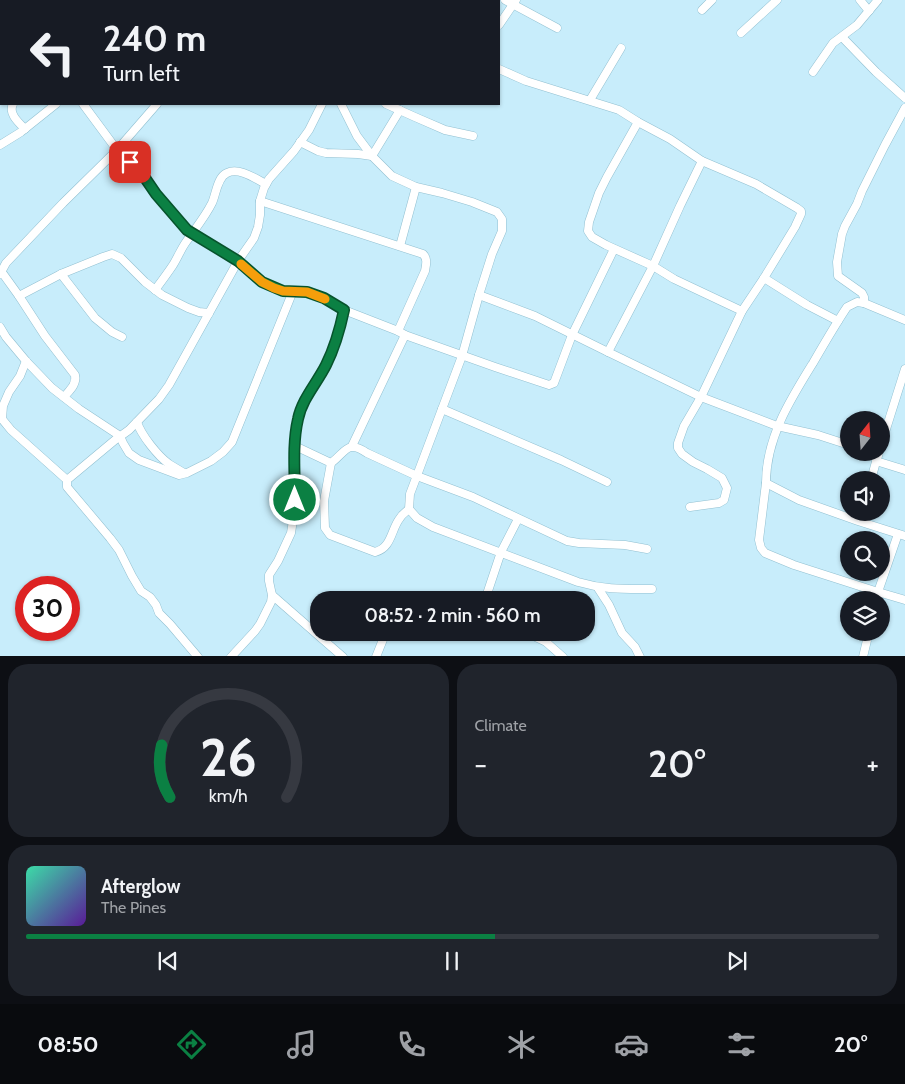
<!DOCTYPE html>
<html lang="en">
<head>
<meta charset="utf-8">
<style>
	:root { --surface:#171b24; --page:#20242c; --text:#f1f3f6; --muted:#9ea1a6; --line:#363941; --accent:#0b8043 }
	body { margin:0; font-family:Cabin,sans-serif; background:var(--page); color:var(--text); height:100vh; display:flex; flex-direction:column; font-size:19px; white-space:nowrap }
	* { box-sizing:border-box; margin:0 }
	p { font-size:16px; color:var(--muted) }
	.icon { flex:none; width:28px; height:28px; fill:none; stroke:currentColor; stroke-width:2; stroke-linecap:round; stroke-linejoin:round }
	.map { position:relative; height:656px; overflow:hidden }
	.side { display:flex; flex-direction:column; gap:8px; padding:8px; background:#0d0f14; flex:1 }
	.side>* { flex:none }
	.hud { position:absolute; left:0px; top:0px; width:500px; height:105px; box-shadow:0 1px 4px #0004; background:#171b24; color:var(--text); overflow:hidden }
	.needle { width:32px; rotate:17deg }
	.controls { position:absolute; left:840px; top:411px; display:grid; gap:10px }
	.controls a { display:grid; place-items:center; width:50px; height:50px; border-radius:50%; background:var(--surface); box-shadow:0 1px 4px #0004; font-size:25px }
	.speed { position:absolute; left:15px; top:576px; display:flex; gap:10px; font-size:25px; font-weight:700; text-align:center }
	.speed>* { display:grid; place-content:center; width:65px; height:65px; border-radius:50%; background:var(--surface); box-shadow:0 1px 4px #0004; line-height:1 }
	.speed .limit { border:8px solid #d22; background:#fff; color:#111 }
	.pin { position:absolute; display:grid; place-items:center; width:42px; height:42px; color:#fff; margin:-21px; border-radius:10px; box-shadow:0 2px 8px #0006 }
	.me { position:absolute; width:55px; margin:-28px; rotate:0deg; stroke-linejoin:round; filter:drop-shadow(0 0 4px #0008) }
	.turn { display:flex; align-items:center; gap:18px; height:105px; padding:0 20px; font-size:22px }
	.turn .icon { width:65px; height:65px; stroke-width:2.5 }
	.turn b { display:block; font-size:35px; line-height:42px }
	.big { font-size:38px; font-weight:600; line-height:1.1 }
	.side .card { flex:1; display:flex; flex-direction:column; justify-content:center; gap:8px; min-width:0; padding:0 18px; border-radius:20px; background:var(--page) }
	.side .dial { align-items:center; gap:0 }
	.dial svg { height:130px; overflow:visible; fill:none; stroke:var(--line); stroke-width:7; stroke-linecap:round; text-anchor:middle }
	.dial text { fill:var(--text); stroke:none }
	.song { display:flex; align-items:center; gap:15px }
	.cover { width:60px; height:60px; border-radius:8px; background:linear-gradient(135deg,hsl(160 70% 55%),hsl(270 70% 35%)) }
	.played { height:5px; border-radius:2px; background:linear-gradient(90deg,var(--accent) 55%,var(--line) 55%) }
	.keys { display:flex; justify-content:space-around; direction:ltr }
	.heat { display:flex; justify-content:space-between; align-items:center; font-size:28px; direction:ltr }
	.side .tiles { flex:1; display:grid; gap:8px; grid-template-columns:1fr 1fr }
	.card:last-child { grid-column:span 2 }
	.trip { position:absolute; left:310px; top:591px; width:285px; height:50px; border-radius:20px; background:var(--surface); box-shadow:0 1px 4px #0004; font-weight:600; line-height:50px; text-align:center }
	.dock { display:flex; height:80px; justify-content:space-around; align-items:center; background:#090b0e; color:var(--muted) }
	.dock .icon { width:35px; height:35px }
	.dock .active { color:var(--accent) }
	.dock b { font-size:22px; color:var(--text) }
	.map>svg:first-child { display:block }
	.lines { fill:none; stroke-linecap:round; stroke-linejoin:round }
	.minor-casing { stroke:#92c0d1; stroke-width:9 }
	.minor { stroke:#fff; stroke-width:8 }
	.route-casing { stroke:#07532c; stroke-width:12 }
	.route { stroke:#0b8043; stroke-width:9 }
	.slow { stroke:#f59e0b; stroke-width:9 }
</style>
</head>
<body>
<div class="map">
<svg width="905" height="657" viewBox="0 0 905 657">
	<rect width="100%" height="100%" fill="#c8edfb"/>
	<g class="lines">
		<g class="minor-casing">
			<g id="minor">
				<path d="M191,0L192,1"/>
				<path d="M258,0L260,1"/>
				<path d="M373,0L375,1"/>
				<path d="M505,0L557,28"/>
				<path d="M860,0L869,11"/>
				<path d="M64,1L66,0"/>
				<path d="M163,1L164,0"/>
				<path d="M243,1L244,0"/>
				<path d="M356,1L357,0"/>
				<path d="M702,10L712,0"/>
				<path d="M499,25L516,0"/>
				<path d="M741,33L777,0"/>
				<path d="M842,37L876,72L905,98"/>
				<path d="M0,43L1,42"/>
				<path d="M499,69L526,81L619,110L638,122L670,139L702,161L756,184L797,208L801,211V214L795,227L764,278L742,311L701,397L684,426L678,443V448L682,454L693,462L707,469L722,478L727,488L724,500L719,503L690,507"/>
				<path d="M813,72L833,43L857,25L878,0"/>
				<path d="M590,100L621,48"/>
				<path d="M13,104C8,113 18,122 25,129"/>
				<path d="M83,104L117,150L143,175L156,194L187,230L238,261L262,282L283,291L307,292L323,298L344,310L398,331L405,335L495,367L549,385L554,383L572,335L614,249"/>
				<path d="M341,104L357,136L372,156L392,176L416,187L442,193L472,202L497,212L502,219V231L492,254L479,295L462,356L410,494L409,509L417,518L433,527L578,582C605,590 624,589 652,589"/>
				<path d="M386,104L415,117L445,130L473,136"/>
				<path d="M638,122L607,177L599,193L589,222L588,231L592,237L606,245L653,266L674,279L742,311"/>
				<path d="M300,142L318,151L326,153L358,154L372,156"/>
				<path d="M0,145L21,132L56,104"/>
				<path d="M372,156L400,110"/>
				<path d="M260,201L423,254C428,259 426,265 425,271L398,331"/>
				<path d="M400,246L416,187"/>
				<path d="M1,271L19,296L61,274L103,257L112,254L121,258L145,282L162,295L188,308L199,312L209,313"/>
				<path d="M0,274L6,263L63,203L117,150L157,104"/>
				<path d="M61,274L95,318L112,332L122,337"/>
				<path d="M764,278L807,305L838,321"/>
				<path d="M155,290C161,282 167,274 173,265C178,257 181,249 186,242C195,229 205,217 212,203C216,195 217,177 227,173C239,167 256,179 266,184"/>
				<path d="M479,295L535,316L608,352L701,397L777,426L818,435L849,445"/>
				<path d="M19,296L45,336L75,375C77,384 70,390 64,397"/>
				<path d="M864,303V297L862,293L838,276L837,262L842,234L845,226L857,204L862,191L885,145L905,108"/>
				<path d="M905,320L864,303L857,302L847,307C835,325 824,344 813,363C790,400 766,438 766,483L799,500L858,521L905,536"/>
				<path d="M0,327L6,337L26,361L52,388L79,409L120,436L123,443L129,453L139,460L179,475L187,473L211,461L223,452L232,442L293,291"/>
				<path d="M608,352L653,266L680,206L702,161"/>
				<path d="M26,361L20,376L9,392L3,406L2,419L11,430L67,480"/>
				<path d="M442,409L561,460L607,482"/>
				<path d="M137,422C141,435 158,456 169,464C174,467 179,470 184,473"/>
				<path d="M881,445L905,369"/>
				<path d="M295,446L331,463C346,452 347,439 367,453L417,476L473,497L567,541L579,543L625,545L647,549"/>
				<path d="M352,446L405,335"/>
				<path d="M868,452L878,456L879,452"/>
				<path d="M876,461L905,470"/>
				<path d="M331,463L324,501L325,528L330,535L375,552C392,548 391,529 400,518C402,514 406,512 409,509"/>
				<path d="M871,480L877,458"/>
				<path d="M766,483L759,540L761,548L765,553L794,565L878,592L876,600"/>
				<path d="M898,534L878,592L905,600"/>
				<path d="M598,588L609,605L622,633L635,647L640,657"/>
				<path d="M272,595L343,657"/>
				<path d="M485,600L501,552L518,519"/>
				<path d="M525,632L546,642L563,657"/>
				<path d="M198,657L170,624L159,613L156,605L150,597L141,591L132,576L119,550L110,538L67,487V480L115,440L129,430L159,399L169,385L238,261L254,238L258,227L260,215V201L264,188L269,179L294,151L309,130L322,104"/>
				<path d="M231,657L255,631L260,624L271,602L272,595L269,581V575L278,561L291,533L293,520L295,500V446L298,418L308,394L327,363L339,332L344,310"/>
				<path d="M376,657L386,632"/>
				<path d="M863,657L869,632"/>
			</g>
		</g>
		<use href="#minor" class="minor"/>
	</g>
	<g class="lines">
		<g class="route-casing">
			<path id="route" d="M130,162L143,175L156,194L187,230L238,261L262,282L283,291L307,292L324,298L344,310C340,329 335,347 326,365C317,383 302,399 298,419C292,445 295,473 295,500"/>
		</g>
		<use href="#route" class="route"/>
		<path class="slow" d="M241,264L262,282L274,288L283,291L307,292L325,299"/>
	</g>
</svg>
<div class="controls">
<a><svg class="needle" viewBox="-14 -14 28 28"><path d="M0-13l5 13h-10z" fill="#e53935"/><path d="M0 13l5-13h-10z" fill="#9ea1a6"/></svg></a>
<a><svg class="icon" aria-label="sound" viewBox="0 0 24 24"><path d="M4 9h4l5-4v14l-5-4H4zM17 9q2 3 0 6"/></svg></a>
<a><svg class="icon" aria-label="search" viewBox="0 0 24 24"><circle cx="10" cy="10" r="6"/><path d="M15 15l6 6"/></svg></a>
<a><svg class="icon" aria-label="layers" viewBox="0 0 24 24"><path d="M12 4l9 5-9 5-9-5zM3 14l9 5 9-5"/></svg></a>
</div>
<div class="speed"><div class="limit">30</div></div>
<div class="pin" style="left:130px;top:162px;background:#d93025"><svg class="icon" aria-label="arrive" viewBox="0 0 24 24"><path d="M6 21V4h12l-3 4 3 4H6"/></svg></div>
<svg class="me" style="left:295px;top:500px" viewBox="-20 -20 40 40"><circle r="17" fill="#0b8043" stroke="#fff" stroke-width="3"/><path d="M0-11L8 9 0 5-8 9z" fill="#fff"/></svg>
<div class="trip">08:52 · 2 min · 560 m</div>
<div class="hud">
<div class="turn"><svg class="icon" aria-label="left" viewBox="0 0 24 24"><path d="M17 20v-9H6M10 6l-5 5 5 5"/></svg><div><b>240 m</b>Turn left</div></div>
</div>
</div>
<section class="side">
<div class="tiles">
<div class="card dial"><svg viewBox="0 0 100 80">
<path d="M14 69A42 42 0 1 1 86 69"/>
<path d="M14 69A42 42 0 0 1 9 37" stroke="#0b8043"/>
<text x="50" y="56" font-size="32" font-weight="700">26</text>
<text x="50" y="72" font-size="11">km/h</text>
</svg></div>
<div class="card"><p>Climate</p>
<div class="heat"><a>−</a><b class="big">20°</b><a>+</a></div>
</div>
<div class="card">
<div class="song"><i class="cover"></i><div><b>Afterglow</b><p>The Pines</p></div></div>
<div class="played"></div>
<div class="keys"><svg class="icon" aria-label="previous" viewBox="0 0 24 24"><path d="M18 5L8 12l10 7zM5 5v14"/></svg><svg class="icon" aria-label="pause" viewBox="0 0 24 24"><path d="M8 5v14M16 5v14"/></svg><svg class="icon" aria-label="next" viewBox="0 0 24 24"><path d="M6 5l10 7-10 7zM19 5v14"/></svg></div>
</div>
</div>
</section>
<nav class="dock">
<b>08:50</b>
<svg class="icon active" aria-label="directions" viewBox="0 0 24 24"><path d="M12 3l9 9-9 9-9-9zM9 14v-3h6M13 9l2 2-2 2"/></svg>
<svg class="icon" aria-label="music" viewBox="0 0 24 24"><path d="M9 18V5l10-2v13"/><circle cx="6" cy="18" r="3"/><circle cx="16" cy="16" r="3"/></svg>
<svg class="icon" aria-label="phone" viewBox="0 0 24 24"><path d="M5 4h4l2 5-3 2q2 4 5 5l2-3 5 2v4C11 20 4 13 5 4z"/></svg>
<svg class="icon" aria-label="climate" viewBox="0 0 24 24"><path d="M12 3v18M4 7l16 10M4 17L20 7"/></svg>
<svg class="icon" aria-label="car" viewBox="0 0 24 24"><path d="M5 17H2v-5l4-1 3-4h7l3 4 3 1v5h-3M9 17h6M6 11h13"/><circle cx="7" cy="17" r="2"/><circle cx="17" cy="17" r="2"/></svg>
<svg class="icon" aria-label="filters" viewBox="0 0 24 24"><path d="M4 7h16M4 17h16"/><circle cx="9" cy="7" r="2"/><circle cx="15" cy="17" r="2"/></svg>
<b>20°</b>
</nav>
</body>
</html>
